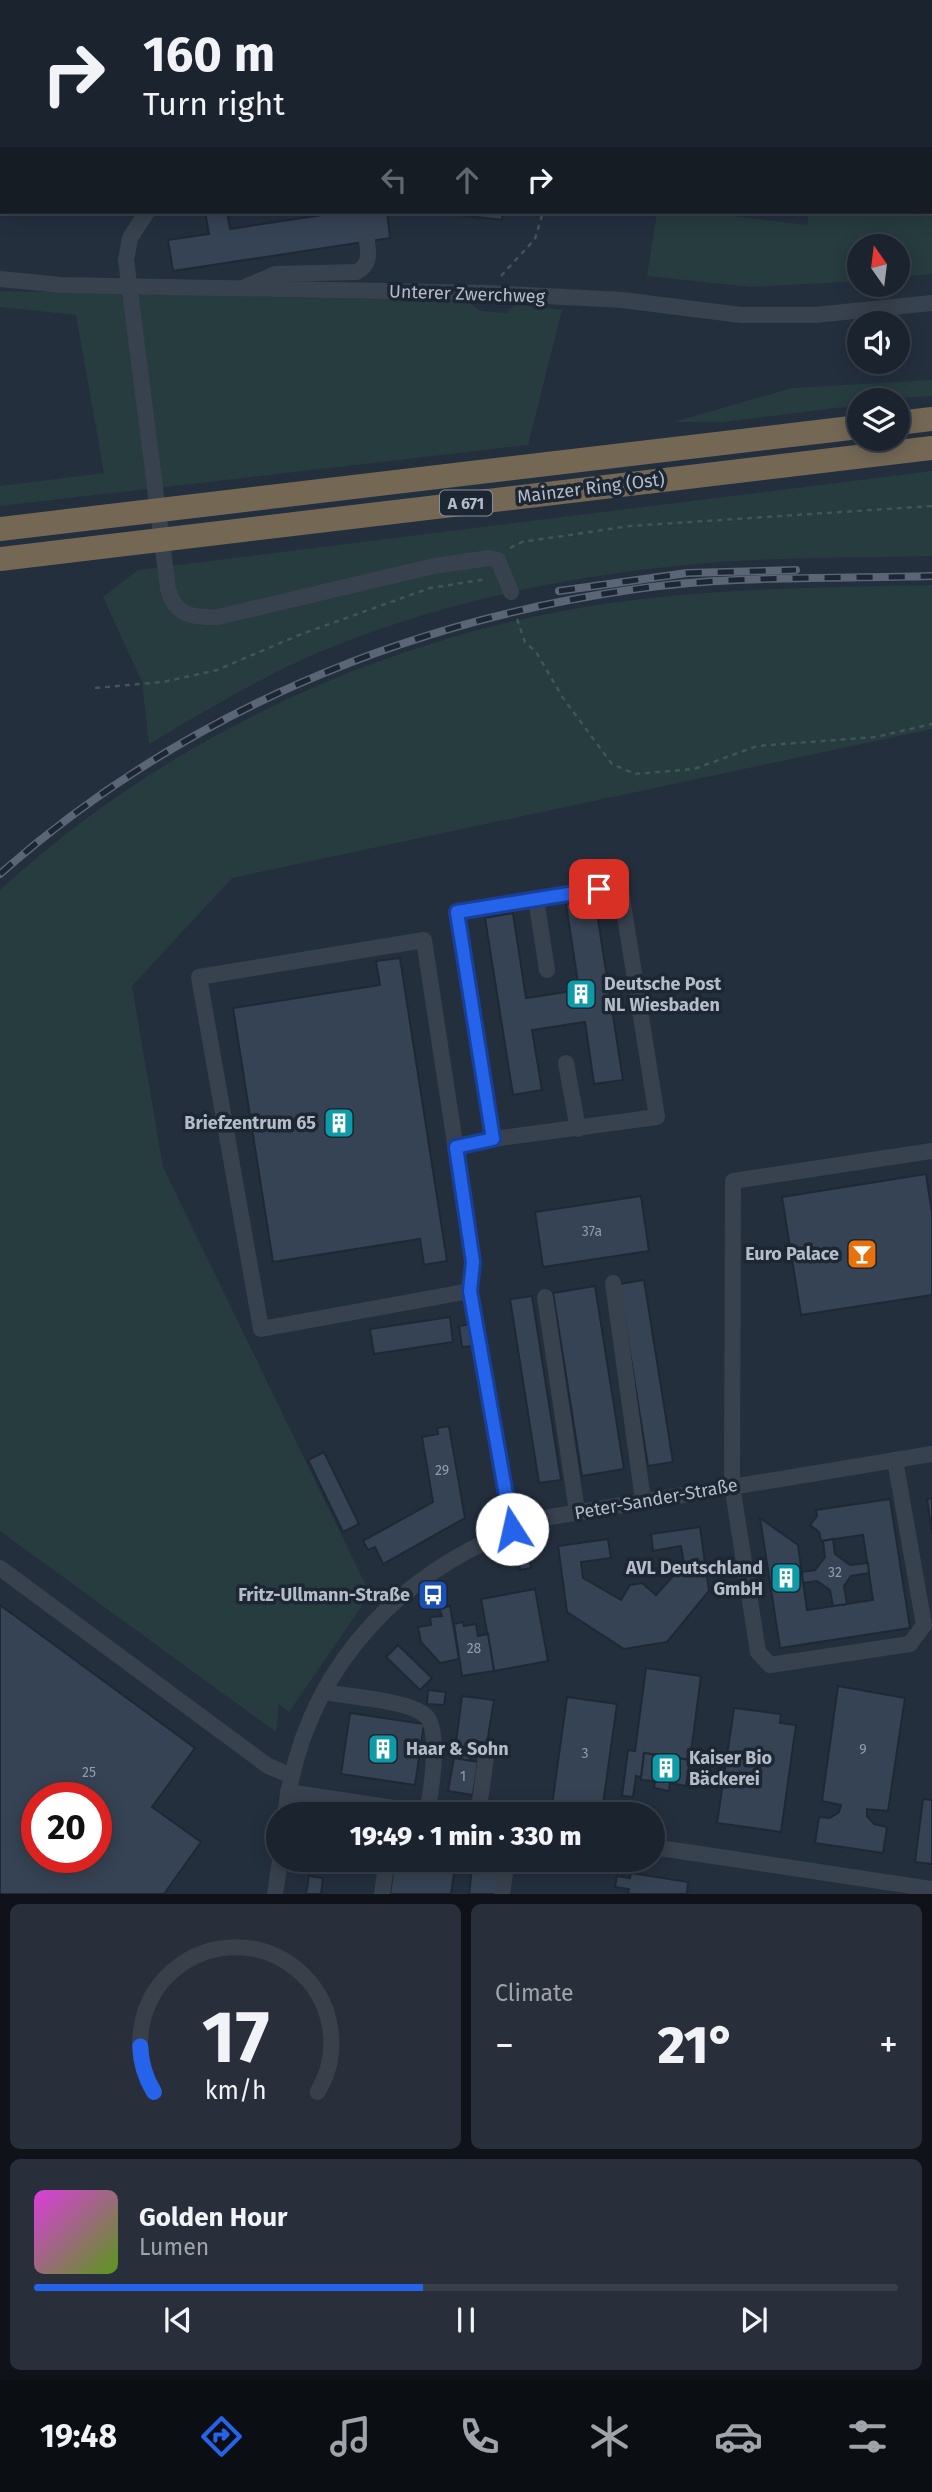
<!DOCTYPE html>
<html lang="en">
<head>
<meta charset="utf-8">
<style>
	:root { --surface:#1b232e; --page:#282f3a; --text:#f1f3f6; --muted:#a0a4aa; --line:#39404a; --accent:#2563eb }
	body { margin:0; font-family:"Fira Sans",sans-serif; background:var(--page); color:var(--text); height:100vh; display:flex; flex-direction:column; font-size:26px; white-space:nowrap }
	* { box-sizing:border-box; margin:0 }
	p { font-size:23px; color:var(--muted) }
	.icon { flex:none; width:38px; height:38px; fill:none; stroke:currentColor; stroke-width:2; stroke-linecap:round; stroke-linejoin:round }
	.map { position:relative; height:1894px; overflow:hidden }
	.sheet { display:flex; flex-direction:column; gap:10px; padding:10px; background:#0f1319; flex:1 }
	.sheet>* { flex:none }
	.hud { position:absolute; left:0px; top:0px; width:933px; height:214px; box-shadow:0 4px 18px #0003,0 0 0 2px var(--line); background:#1b232e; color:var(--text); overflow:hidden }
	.needle { width:46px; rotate:346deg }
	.buttons { position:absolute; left:847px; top:234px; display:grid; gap:14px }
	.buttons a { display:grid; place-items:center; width:63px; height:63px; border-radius:50%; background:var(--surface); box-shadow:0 4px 18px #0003,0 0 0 2px var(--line); font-size:35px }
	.speed { position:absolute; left:21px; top:1782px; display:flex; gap:14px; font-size:35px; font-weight:700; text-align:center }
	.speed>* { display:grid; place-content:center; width:91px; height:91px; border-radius:50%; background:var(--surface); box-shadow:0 4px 18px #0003,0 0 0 2px var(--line); line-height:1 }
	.speed .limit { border:10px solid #d22; background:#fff; color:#111 }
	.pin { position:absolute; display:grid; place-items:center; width:60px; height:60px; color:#fff; margin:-30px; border-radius:14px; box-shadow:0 4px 10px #0006 }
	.me { position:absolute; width:77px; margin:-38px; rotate:350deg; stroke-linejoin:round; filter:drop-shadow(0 0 5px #0008) }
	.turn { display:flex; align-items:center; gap:24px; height:147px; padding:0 28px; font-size:32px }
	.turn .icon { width:91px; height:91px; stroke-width:2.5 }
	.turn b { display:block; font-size:49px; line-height:60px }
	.lanes { display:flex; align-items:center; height:66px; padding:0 28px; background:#0003; justify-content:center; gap:35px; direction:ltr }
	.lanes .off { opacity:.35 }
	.big { font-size:52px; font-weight:800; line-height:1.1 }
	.sheet .tile { flex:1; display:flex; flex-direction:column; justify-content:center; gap:10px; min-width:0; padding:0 24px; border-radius:10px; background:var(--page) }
	.sheet .dial { align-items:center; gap:0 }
	.dial svg { height:182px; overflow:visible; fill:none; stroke:var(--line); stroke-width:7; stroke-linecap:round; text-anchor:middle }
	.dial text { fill:var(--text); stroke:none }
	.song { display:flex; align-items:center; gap:21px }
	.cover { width:84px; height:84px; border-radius:10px; background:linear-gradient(135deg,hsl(300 70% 55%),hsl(90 70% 35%)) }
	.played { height:7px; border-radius:4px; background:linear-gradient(90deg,var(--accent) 45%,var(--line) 45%) }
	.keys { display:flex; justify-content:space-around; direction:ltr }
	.heat { display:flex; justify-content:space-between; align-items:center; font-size:38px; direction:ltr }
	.sheet .tiles { flex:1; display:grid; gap:10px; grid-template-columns:1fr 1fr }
	.tile:last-child { grid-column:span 2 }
	.trip { position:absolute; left:266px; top:1802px; width:399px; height:70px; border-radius:35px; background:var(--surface); box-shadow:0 4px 18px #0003,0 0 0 2px var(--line); font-weight:800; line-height:70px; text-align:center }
	.tabs { display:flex; height:112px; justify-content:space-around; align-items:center; background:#0b0e12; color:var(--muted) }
	.tabs .icon { width:49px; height:49px }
	.tabs .selected { color:var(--accent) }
	.tabs b { font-size:32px; color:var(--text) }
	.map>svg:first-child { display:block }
	.green { fill:#263c3f }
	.building { fill:#364354; stroke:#1f2835; stroke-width:2; fill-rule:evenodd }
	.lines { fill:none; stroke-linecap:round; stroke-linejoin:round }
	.path { stroke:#3f5557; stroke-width:2.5; stroke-dasharray:5 5; stroke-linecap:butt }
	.minor { stroke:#38414e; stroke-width:16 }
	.highway { stroke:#746855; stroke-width:24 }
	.rail-casing { stroke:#5a6575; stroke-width:8 }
	.rail { stroke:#1d2633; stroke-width:5; stroke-dasharray:16; stroke-linecap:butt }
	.route-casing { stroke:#184099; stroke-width:18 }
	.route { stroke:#2563eb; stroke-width:12 }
	.labels { text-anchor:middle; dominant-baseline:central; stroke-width:7; stroke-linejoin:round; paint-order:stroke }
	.number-label { font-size:14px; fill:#929caa }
	.shield { fill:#1d2633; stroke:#878f9c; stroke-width:2 }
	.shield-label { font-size:16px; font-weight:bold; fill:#b4bcc9 }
	.street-label { font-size:18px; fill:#b4bcc9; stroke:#1d2633 }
	.poi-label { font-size:18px; font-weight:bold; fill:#b4bcc9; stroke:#1d2633; text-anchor:end }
</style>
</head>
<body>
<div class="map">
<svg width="932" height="1894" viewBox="0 0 932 1894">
	<rect width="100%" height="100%" fill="#242f3e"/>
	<g class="green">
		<path d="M0,0H69L2,2L0,74Z"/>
		<path d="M581,0H897L581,2Z"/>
		<path d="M932,25V274L898,277V247H859V281L751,287L647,276L657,212H702L807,225L809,212H931Z"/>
		<path d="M0,291L467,301L481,311L506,313L516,304L562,310L528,445L0,506V486L104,473L76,315L0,307Z"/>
		<path d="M932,380V396L859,401V405L724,422H674L792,388Z"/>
		<path d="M932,471V556C861,558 790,557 720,562C591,572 462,596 342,643C274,669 212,707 149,744L142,682L103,597L138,570Z"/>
		<path d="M932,585V729L232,878L132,986L163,1167L370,1594L289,1712L279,1704L276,1732L0,1531V890C171,733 395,631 625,601C727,588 830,587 932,585Z"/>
	</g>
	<g class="building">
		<path d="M205,212H227L230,229L342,212H387L390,238L173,271L168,240L209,234Z"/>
		<path d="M434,212H503L502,220Z"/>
		<path d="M595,900L623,1080L594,1084L585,1022L532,1030L542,1090L513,1095L485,918L513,913L526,998L579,990L566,904Z"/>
		<path d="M400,958L447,1261L424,1265L420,1239L273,1262L233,1008L380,985L376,961Z"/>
		<path d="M926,1174L932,1213V1295L801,1315L782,1197Z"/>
		<path d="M641,1196L649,1251L543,1267L535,1212Z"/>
		<path d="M644,1280L673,1462L648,1466L619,1284Z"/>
		<path d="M595,1286L624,1469L582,1476L553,1293Z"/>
		<path d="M532,1296L561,1480L539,1483L510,1299Z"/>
		<path d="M450,1317L453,1342L374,1354L370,1329Z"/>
		<path d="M471,1324L473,1346L462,1347L459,1326Z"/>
		<path d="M449,1426L465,1518L383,1564L375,1547L368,1550L363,1541L433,1502L422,1437L438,1434L437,1428Z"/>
		<path d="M324,1452L359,1524L343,1532L308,1460Z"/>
		<path d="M932,1498V1534L927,1499Z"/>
		<path d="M890,1499L910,1628L780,1648L760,1518L798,1545L807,1610L873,1600L863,1535L821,1541L819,1532L810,1525L817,1516L816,1510Z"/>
		<path d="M700,1527L709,1591L667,1642L624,1649L567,1612L558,1546L608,1539L611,1558L581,1562L583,1578L621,1600L630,1585L642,1583L656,1595L684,1564L681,1546L653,1551L651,1534Z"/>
		<path d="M833,1539L835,1554L850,1565L868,1563L869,1573L851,1576L844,1586L847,1604L833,1606L830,1590L817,1581L803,1583L802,1572L815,1570L825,1557L823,1541Z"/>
		<path d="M529,1553L531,1568L520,1570L517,1555Z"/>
		<path d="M535,1589L548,1661L494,1671L481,1599Z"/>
		<path d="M0,1605L195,1748L152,1807L201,1842L164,1894H0ZM37,1797H96V1857H37Z"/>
		<path d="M450,1606L459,1659L440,1663L421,1642L418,1627L431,1625L430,1617L442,1616L439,1608Z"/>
		<path d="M463,1622L464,1626L476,1624L478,1636L488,1634L494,1671L462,1676L454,1624Z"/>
		<path d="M398,1645L432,1678L420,1690L386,1657Z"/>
		<path d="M646,1668L701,1676L690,1760L644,1753L641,1777L636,1776L633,1797L622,1796L628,1750L635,1751Z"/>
		<path d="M838,1686L905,1698L888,1811L867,1809V1816L874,1824L887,1827L883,1853L815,1843L819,1817L830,1818L839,1812L841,1805L822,1801Z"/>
		<path d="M428,1690L446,1692L444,1705L427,1704Z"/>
		<path d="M462,1696L494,1700L487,1743L472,1741L470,1761L454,1758Z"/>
		<path d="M567,1697L617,1704L603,1804L580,1801L579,1808L552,1805Z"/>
		<path d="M734,1708L781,1714L780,1723L796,1725L781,1832L717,1823Z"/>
		<path d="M350,1713L424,1724L415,1785L341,1774Z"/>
		<path d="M644,1753L690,1760L686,1786L670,1783L669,1791L654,1788L655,1781L641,1780Z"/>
		<path d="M454,1758L478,1762L473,1795L448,1791Z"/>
		<path d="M923,1799L932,1800V1864L915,1862Z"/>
		<path d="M314,1860H377L375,1871L314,1863Z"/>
		<path d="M395,1860H456L451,1894H390Z"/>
		<path d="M473,1860H504L500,1894H469Z"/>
		<path d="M631,1873L688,1882L687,1894H628L629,1889L615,1887L617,1876L630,1878Z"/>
		<path d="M309,1876L323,1878L321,1894H306Z"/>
	</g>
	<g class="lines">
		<g class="path">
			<path d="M570,2V0"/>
			<path d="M501,276L535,239L543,212"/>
			<path d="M510,548L522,542L630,526L932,506"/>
			<path d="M517,619L525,642L536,652L563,698L612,764L635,774L694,769L757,746L876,737L932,724"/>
			<path d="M95,688L163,682L217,670L299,635L430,588L487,579"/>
		</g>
		<g class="minor">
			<path d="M147,212L130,238L126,260L168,589C175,616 194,618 218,617L434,566L489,558L498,560L511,592"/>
			<path d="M0,279L61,285L488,293L622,300L741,315H815L932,303"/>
			<path d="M245,287L275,274L357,272C370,264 369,255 367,241"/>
			<path d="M536,899L547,970"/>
			<path d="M566,1063L578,1129"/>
			<path d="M456,1147L493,1139L457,912L620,885L657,1117L493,1139"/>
			<path d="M613,1283L643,1500"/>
			<path d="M470,1291L473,1262L424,940L199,977L261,1329L470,1291L512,1529"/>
			<path d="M545,1297L577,1512"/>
			<path d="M895,1460L924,1625L910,1644L770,1665L758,1652L732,1485L733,1181L932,1151"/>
			<path d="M0,1568L268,1766L292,1776"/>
			<path d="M325,1692C350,1697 408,1700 426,1716C441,1731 431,1792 427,1813"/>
			<path d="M288,1792L440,1815"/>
			<path d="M285,1815C304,1663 407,1561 550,1517L932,1454"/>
			<path d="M478,1815L487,1750"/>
			<path d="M653,1847L932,1889"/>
			<path d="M275,1894L280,1860"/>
			<path d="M382,1894L387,1860"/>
			<path d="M502,1894L507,1860"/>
		</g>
		<g class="highway">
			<path d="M898,423L932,419"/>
			<path d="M0,529L859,427"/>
			<path d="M0,559L932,448"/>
		</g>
		<g class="rail-casing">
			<g id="rail">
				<path d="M559,591L687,573L796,570"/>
				<path d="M0,874C179,716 400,622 636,589C732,575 835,579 932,576"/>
			</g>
		</g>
		<use href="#rail" class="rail"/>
	</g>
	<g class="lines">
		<g class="route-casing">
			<path id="route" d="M512,1529L470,1291L473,1262L456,1147L493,1139L457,912L599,889"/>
		</g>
		<use href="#route" class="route"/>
	</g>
	<defs>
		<g id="building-square" transform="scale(1.575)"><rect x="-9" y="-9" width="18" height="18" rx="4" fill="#0f9aa8" stroke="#1d2633"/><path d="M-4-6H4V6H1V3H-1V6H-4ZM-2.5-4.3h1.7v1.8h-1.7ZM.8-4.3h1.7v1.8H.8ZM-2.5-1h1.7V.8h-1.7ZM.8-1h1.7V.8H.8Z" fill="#fff"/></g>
		<g id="bar-square" transform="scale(1.575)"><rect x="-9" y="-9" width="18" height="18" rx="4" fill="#e8710a" stroke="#1d2633"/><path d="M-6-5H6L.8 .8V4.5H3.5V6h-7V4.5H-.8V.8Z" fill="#fff"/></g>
		<g id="bus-square" transform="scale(1.575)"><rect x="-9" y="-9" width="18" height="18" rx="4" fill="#1a4fb4" stroke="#1d2633"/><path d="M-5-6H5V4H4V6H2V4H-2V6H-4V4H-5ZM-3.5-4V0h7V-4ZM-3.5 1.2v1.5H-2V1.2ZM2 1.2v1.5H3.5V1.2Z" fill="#fff"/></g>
	</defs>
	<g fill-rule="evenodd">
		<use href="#building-square" x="581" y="994"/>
		<use href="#building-square" x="339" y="1123"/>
		<use href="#bar-square" x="862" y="1254"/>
		<use href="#building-square" x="786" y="1578"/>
		<use href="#bus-square" x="433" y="1595"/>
		<use href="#building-square" x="383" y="1749"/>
		<use href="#building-square" x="666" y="1768"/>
	</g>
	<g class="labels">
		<g class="number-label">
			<text x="592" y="1231">37a</text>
			<text x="442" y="1470">29</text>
			<text x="835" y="1572">32</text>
			<text x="474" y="1648">28</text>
			<text x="863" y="1749">9</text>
			<text x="585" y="1753">3</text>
			<text x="89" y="1772">25</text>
			<text x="463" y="1776">1</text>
		</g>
		<rect class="shield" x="440" y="490.5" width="52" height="25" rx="5"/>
		<g class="shield-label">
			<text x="466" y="503">A 671</text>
		</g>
		<g class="street-label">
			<text transform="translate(467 294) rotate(2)">Unterer Zwerchweg</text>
			<text transform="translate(591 488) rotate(-7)">Mainzer Ring (Ost)</text>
			<text transform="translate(656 1499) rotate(-10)">Peter-Sander-Straße</text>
		</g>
		<g class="poi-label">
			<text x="604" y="984" text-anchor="start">Deutsche Post<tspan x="604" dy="21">NL Wiesbaden</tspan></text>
			<text x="316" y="1123">Briefzentrum 65</text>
			<text x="839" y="1254">Euro Palace</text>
			<text x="763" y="1568">AVL Deutschland<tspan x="763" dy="21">GmbH</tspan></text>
			<text x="410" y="1595">Fritz-Ullmann-Straße</text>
			<text x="406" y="1749" text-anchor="start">Haar &amp; Sohn</text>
			<text x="689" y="1758" text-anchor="start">Kaiser Bio<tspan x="689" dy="21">Bäckerei</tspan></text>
		</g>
	</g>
</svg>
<div class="buttons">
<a><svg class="needle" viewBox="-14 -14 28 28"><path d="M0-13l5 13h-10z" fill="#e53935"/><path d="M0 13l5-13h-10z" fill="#a0a4aa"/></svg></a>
<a><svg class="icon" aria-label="sound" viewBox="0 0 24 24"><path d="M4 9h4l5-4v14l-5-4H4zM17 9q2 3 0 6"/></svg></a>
<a><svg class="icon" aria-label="layers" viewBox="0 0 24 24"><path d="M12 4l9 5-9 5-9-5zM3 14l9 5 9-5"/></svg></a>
</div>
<div class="speed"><div class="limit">20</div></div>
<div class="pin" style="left:599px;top:889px;background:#d93025"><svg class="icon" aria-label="arrive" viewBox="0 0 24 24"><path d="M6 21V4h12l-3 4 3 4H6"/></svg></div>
<svg class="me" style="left:512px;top:1529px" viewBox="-20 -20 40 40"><circle r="19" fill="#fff"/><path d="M0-13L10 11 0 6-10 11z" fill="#2563eb"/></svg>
<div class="trip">19:49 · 1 min · 330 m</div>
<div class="hud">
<div class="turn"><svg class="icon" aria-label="right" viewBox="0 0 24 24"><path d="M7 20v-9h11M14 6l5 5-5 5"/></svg><div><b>160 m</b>Turn right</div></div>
<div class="lanes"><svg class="icon off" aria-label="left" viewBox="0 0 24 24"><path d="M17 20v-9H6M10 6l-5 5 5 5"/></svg><svg class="icon off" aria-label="ahead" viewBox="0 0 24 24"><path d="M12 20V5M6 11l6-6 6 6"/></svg><svg class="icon" aria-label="right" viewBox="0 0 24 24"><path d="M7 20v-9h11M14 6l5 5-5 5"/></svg></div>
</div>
</div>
<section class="sheet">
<div class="tiles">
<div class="tile dial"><svg viewBox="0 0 100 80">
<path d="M14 69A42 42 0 1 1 86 69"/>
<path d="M14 69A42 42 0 0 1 8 49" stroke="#2563eb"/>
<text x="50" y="56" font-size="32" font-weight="700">17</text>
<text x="50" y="72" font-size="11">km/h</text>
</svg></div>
<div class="tile"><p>Climate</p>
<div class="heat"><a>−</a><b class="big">21°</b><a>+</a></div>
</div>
<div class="tile">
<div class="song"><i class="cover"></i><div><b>Golden Hour</b><p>Lumen</p></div></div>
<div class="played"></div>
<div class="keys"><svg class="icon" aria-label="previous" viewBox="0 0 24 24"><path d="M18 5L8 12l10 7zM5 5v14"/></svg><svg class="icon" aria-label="pause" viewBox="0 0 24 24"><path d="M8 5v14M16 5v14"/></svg><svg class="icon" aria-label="next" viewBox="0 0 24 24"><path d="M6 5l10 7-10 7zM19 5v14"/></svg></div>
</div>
</div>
</section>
<nav class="tabs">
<b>19:48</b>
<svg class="icon selected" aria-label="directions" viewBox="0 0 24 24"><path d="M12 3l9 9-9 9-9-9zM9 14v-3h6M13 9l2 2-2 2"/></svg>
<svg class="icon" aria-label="music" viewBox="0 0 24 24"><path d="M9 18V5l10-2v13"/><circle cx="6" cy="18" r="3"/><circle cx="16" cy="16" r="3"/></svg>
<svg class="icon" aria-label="phone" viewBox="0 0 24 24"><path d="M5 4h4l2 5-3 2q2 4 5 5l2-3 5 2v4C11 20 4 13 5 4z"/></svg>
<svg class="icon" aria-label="climate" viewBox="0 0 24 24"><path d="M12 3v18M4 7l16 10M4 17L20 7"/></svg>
<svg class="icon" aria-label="car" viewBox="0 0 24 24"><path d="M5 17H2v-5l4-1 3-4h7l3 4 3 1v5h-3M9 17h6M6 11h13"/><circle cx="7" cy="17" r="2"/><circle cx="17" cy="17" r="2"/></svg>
<svg class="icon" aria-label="filters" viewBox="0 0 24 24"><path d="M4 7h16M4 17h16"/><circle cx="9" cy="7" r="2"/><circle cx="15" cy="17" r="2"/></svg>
</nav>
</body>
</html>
